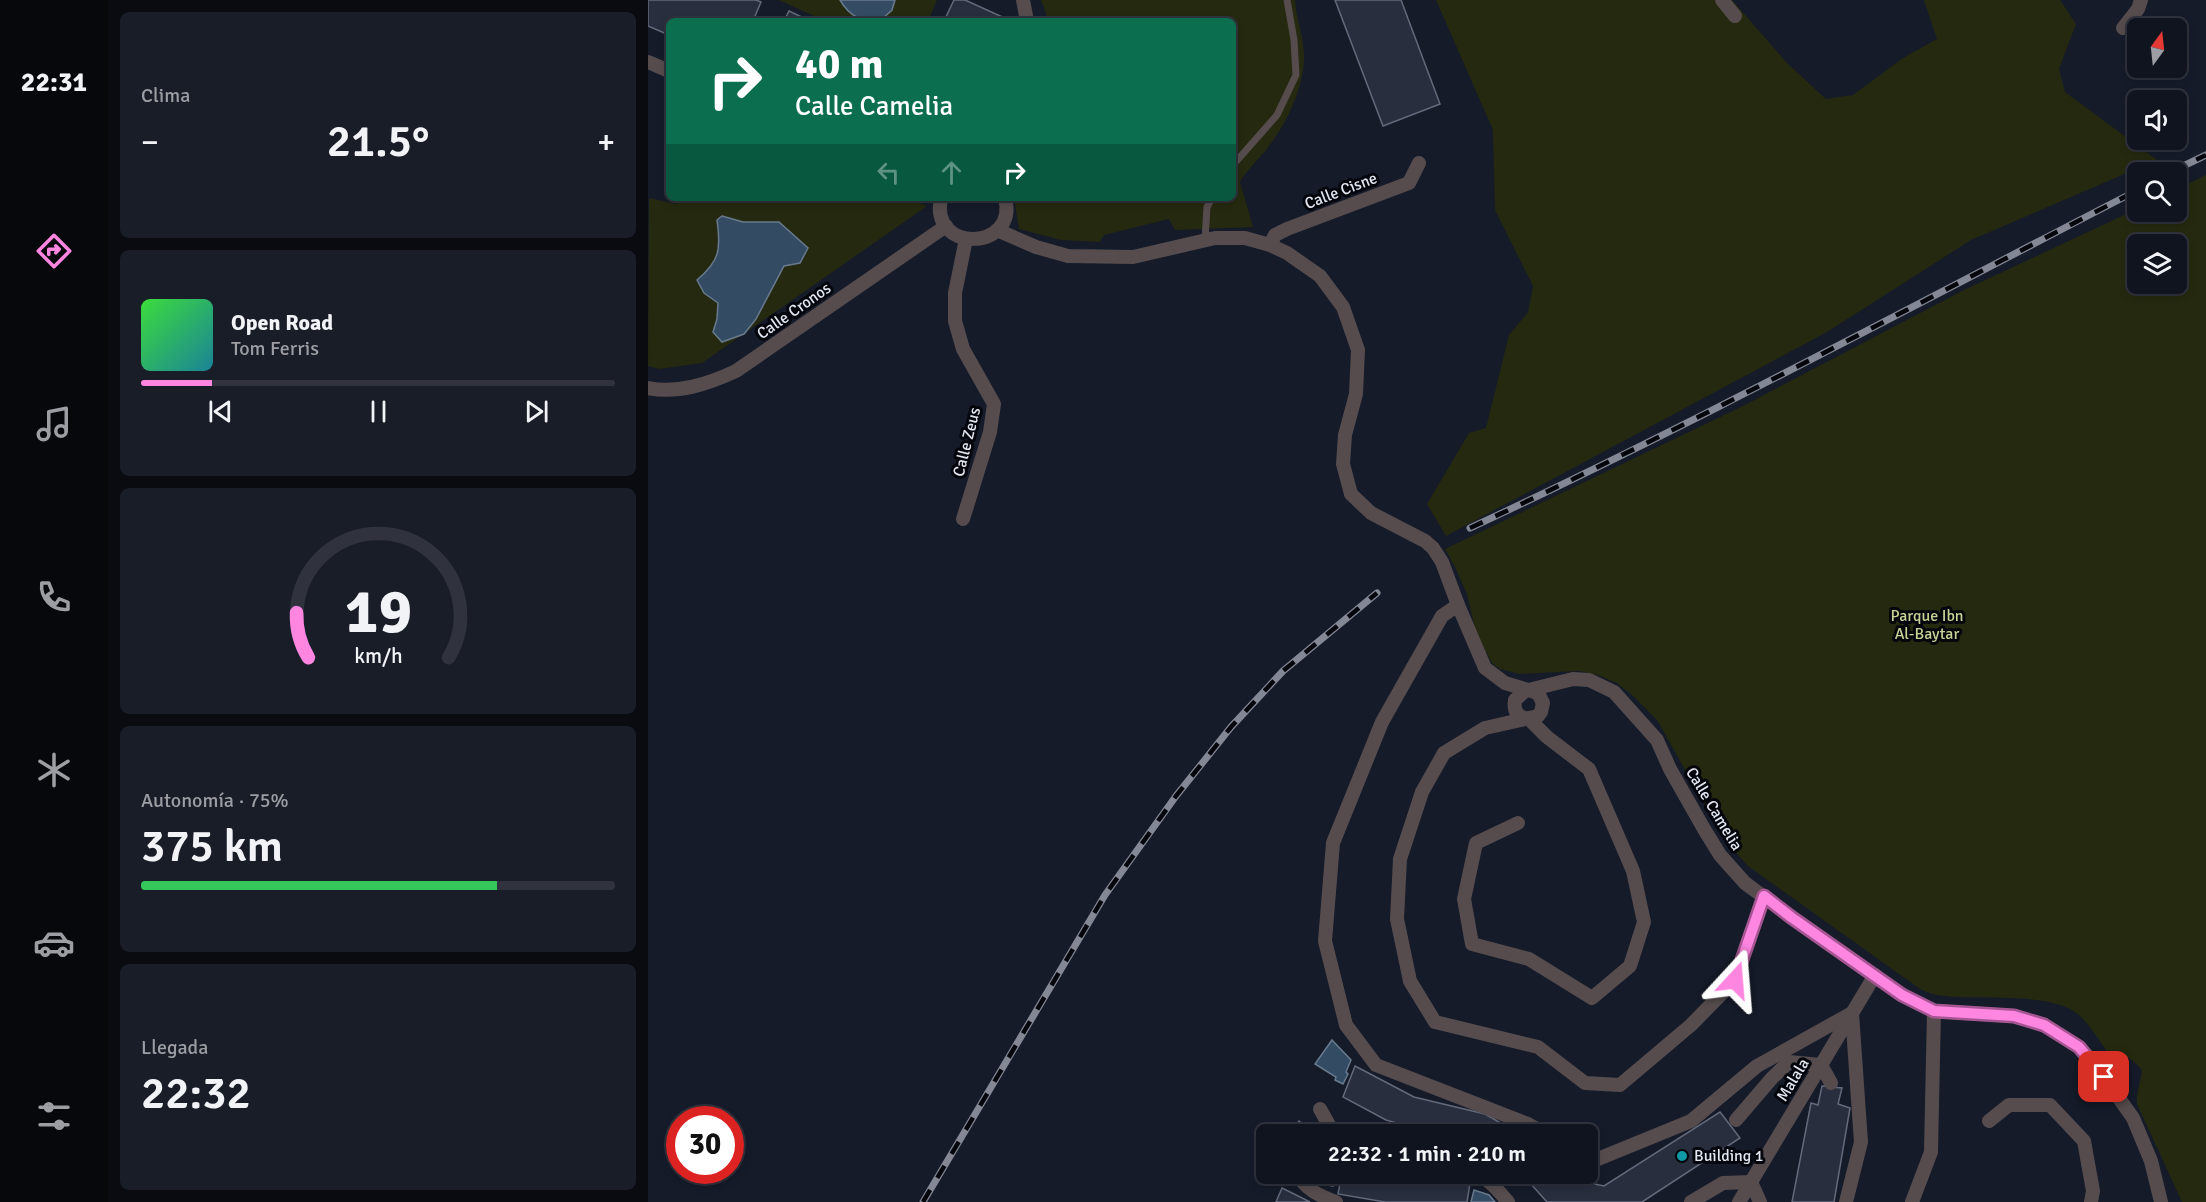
<!DOCTYPE html>
<html lang="es">
<head>
<meta charset="utf-8">
<style>
	:root { --surface:#10141f; --page:#191d28; --text:#f1f3f6; --muted:#9c9ea4; --line:#30333d; --accent:#fe85e0 }
	body { margin:0; font-family:Signika,sans-serif; background:var(--page); color:var(--text); height:100vh; display:flex; flex-direction:column; font-size:22px; white-space:nowrap }
	* { box-sizing:border-box; margin:0 }
	p { font-size:20px; color:var(--muted) }
	.icon { flex:none; width:33px; height:33px; fill:none; stroke:currentColor; stroke-width:2; stroke-linecap:round; stroke-linejoin:round }
	.map { position:relative; flex:1; overflow:hidden }
	.panel { display:flex; flex-direction:column; gap:12px; padding:12px; background:#090b11; width:540px }
	.panel>* { flex:none }
	.banner { position:absolute; left:18px; top:18px; width:570px; height:183px; border-radius:9px; box-shadow:0 3px 9px #0003,0 0 0 2px var(--line); background:#0b6e4f; color:#fff; overflow:hidden }
	.needle { width:39px; rotate:15deg }
	.fabs { position:absolute; left:1479px; top:18px; display:grid; gap:12px }
	.fabs a { display:grid; place-items:center; width:60px; height:60px; border-radius:9px; background:var(--surface); box-shadow:0 3px 9px #0003,0 0 0 2px var(--line); font-size:30px }
	.speed { position:absolute; left:18px; top:1106px; display:flex; gap:12px; font-size:30px; font-weight:700; text-align:center }
	.speed>* { display:grid; place-content:center; width:78px; height:78px; border-radius:50%; background:var(--surface); box-shadow:0 3px 9px #0003,0 0 0 2px var(--line); line-height:1 }
	.speed .limit { border:9px solid #d22; background:#fff; color:#111 }
	.pin { position:absolute; display:grid; place-items:center; width:51px; height:51px; color:#fff; margin:-26px; border-radius:12px; box-shadow:0 3px 9px #0006 }
	.me { position:absolute; width:66px; margin:-33px; rotate:19deg; stroke-linejoin:round; filter:drop-shadow(0 0 4px #0008) }
	.turn { display:flex; align-items:center; gap:21px; height:126px; padding:0 30px; font-size:27px }
	.turn .icon { width:78px; height:78px; stroke-width:2.5 }
	.turn b { display:block; font-size:42px; line-height:51px }
	.lanes { display:flex; align-items:center; height:57px; padding:0 30px; background:#0003; justify-content:center; gap:30px; direction:ltr }
	.lanes .off { opacity:.35 }
	.big { font-size:45px; font-weight:600; line-height:1.1 }
	.panel .tile { flex:1; display:flex; flex-direction:column; justify-content:center; gap:9px; min-width:0; padding:0 21px; border-radius:9px; background:var(--page) }
	.panel .dial { align-items:center; gap:0 }
	.dial svg { height:156px; overflow:visible; fill:none; stroke:var(--line); stroke-width:7; stroke-linecap:round; text-anchor:middle }
	.dial text { fill:var(--text); stroke:none }
	.song { display:flex; align-items:center; gap:18px }
	.cover { width:72px; height:72px; border-radius:9px; background:linear-gradient(135deg,hsl(120 70% 55%),hsl(190 70% 35%)) }
	.played { height:6px; border-radius:3px; background:linear-gradient(90deg,var(--accent) 15%,var(--line) 15%) }
	.keys { display:flex; justify-content:space-around; direction:ltr }
	.heat { display:flex; justify-content:space-between; align-items:center; font-size:33px; direction:ltr }
	.charge { height:9px; border-radius:4px; background:linear-gradient(90deg,#34c759 75%,var(--line) 0) }
	.trip { position:absolute; left:608px; top:1124px; width:342px; height:60px; border-radius:9px; background:var(--surface); box-shadow:0 3px 9px #0003,0 0 0 2px var(--line); font-weight:600; line-height:60px; text-align:center }
	main { display:flex; flex:1; min-height:0 }
	.tab-bar { display:flex; flex-direction:column; width:108px; justify-content:space-around; align-items:center; background:#06080c; color:var(--muted) }
	.tab-bar .icon { width:42px; height:42px }
	.tab-bar .on { color:var(--accent) }
	.tab-bar b { font-size:27px; color:var(--text) }
	.map>svg:first-child { display:block }
	.green { fill:#25290f; fill-rule:evenodd }
	.water { fill:#344b64; stroke:#687a8e; stroke-width:1.5 }
	.building { fill:#282e3d; stroke:#626a7b; stroke-width:1.5 }
	.lines { fill:none; stroke-linecap:round; stroke-linejoin:round }
	.service { stroke:#564c4e; stroke-width:7 }
	.minor { stroke:#564c4e; stroke-width:14 }
	.rail-casing { stroke:#838894; stroke-width:7 }
	.rail { stroke:#04060c; stroke-width:4.5; stroke-dasharray:14; stroke-linecap:butt }
	.route-casing { stroke:#a55692; stroke-width:15 }
	.route { stroke:#fe85e0; stroke-width:10 }
	.culture-dot { fill:#0f9aa8; stroke:#04060c; stroke-width:2 }
	.labels { text-anchor:middle; dominant-baseline:central; stroke-width:6; stroke-linejoin:round; paint-order:stroke }
	.street-label { font-size:16px; fill:#e2e7f1; stroke:#04060c }
	.park-label { font-size:16px; fill:#c8d295; stroke:#04060c }
	.poi-label { font-size:16px; fill:#e2e7f1; stroke:#04060c; text-anchor:start }
</style>
</head>
<body>
<main>
<nav class="tab-bar">
<b>22:31</b>
<svg class="icon on" aria-label="directions" viewBox="0 0 24 24"><path d="M12 3l9 9-9 9-9-9zM9 14v-3h6M13 9l2 2-2 2"/></svg>
<svg class="icon" aria-label="music" viewBox="0 0 24 24"><path d="M9 18V5l10-2v13"/><circle cx="6" cy="18" r="3"/><circle cx="16" cy="16" r="3"/></svg>
<svg class="icon" aria-label="phone" viewBox="0 0 24 24"><path d="M5 4h4l2 5-3 2q2 4 5 5l2-3 5 2v4C11 20 4 13 5 4z"/></svg>
<svg class="icon" aria-label="climate" viewBox="0 0 24 24"><path d="M12 3v18M4 7l16 10M4 17L20 7"/></svg>
<svg class="icon" aria-label="car" viewBox="0 0 24 24"><path d="M5 17H2v-5l4-1 3-4h7l3 4 3 1v5h-3M9 17h6M6 11h13"/><circle cx="7" cy="17" r="2"/><circle cx="17" cy="17" r="2"/></svg>
<svg class="icon" aria-label="filters" viewBox="0 0 24 24"><path d="M4 7h16M4 17h16"/><circle cx="9" cy="7" r="2"/><circle cx="15" cy="17" r="2"/></svg>
</nav>
<section class="panel">
<div class="tile"><p>Clima</p>
<div class="heat"><a>−</a><b class="big">21.5°</b><a>+</a></div>
</div>
<div class="tile">
<div class="song"><i class="cover"></i><div><b>Open Road</b><p>Tom Ferris</p></div></div>
<div class="played"></div>
<div class="keys"><svg class="icon" aria-label="previous" viewBox="0 0 24 24"><path d="M18 5L8 12l10 7zM5 5v14"/></svg><svg class="icon" aria-label="pause" viewBox="0 0 24 24"><path d="M8 5v14M16 5v14"/></svg><svg class="icon" aria-label="next" viewBox="0 0 24 24"><path d="M6 5l10 7-10 7zM19 5v14"/></svg></div>
</div>
<div class="tile dial"><svg viewBox="0 0 100 80">
<path d="M14 69A42 42 0 1 1 86 69"/>
<path d="M14 69A42 42 0 0 1 8 46" stroke="#fe85e0"/>
<text x="50" y="56" font-size="32" font-weight="700">19</text>
<text x="50" y="72" font-size="11">km/h</text>
</svg></div>
<div class="tile"><p>Autonomía · 75%</p><b class="big">375 km</b><div class="charge"></div></div>
<div class="tile"><p>Llegada</p><b class="big">22:32</b></div>
</section>
<div class="map">
<svg width="1558" height="1202" viewBox="0 0 1558 1202">
	<rect width="100%" height="100%" fill="#151b29"/>
	<g class="green">
		<path d="M131,0H289L280,21H177Z"/>
		<path d="M393,0H647C648,20 657,39 656,60C654,92 638,125 618,150C609,161 599,170 592,182L605,227L527,230L521,219L456,235L452,242L413,240L371,229L366,198H585V21H399L398,13Z"/>
		<path d="M788,0H1084L1139,63L1178,99L1205,95L1255,58L1289,39L1276,0H1412L1428,24L1411,69L1417,92L1509,160L1323,240L1179,332L798,536L779,504L821,433L838,428L861,335L880,312L885,286L847,210L845,130Z"/>
		<path d="M1558,175V1202H1534L1489,1104C1488,1092 1493,1082 1494,1070C1483,1058 1477,1053 1461,1054C1452,1042 1444,1028 1433,1017C1406,989 1327,1002 1289,995C1283,994 1277,991 1272,989L1100,866L1076,839L1009,720L985,696L969,683L950,675L931,671L872,674L852,669L844,663L828,633L819,594L807,567L797,549L1093,407L1316,290L1489,209L1490,212H1528L1529,189ZM1490,244H1528V284H1490Z"/>
		<path d="M1,198L28,204L31,198H260L279,206L54,363L11,369L0,366Z"/>
	</g>
	<g class="water">
		<path d="M192,0H247L244,10L232,21C213,21 202,17 192,0Z"/>
		<path d="M74,216L95,222H131L160,248L152,263L136,266L108,319L96,334L74,342L65,332L69,319L70,303L56,293L49,280C72,261 73,249 69,220Z"/>
		<path d="M684,1040L703,1060L698,1072L700,1074L695,1084L687,1080L688,1077L667,1064Z"/>
		<path d="M826,1190L841,1195L847,1202H823Z"/>
	</g>
	<g class="building">
		<path d="M0,0H108L113,2L105,21H21V35L0,26Z"/>
		<path d="M306,0H317L361,20L296,21Z"/>
		<path d="M687,0H753L792,104L735,126Z"/>
		<path d="M141,11L162,21H136Z"/>
		<path d="M707,1066L766,1097L837,1114L872,1134H787L738,1120L695,1097Z"/>
		<path d="M1174,1086L1194,1088L1190,1104L1202,1108L1186,1202H1144L1163,1103L1170,1105Z"/>
		<path d="M1072,1112L1092,1138L994,1202H899L873,1173H917L922,1179L956,1186Z"/>
		<path d="M651,1121L668,1134H642Z"/>
		<path d="M666,1173H687L685,1186L665,1182Z"/>
		<path d="M694,1173H767L822,1183L819,1202H737L690,1194Z"/>
		<path d="M634,1188L662,1202H628Z"/>
	</g>
	<g class="lines">
		<g class="service">
			<path d="M585,165L629,115L648,75L646,40L639,0"/>
			<path d="M557,240L559,207L564,198"/>
		</g>
		<g class="minor">
			<path d="M375,0L379,21"/>
			<path d="M1074,0L1087,16"/>
			<path d="M1475,28L1490,9L1493,0"/>
			<path d="M0,62L21,71"/>
			<path d="M293,198C281,254 371,251 357,198"/>
			<path d="M349,230L388,247L420,256L485,257L567,238H597L622,245L639,253L672,276L695,307L710,350L708,394L697,435L695,464L703,494L723,513L777,541L785,548L794,562L810,605L837,668L857,683L887,692L891,695L895,703L893,712L890,716L837,728L796,753L774,792L752,859L749,919L762,981L787,1022L890,1047L937,1083L972,1085L1043,1025L1087,980L1116,896"/>
			<path d="M622,245L627,235L639,229L761,183L771,163"/>
			<path d="M0,388C30,394 60,384 88,371L298,226"/>
			<path d="M315,519L342,432L346,404L315,349L307,321V293L318,239"/>
			<path d="M810,605L794,616L734,722L685,843L677,941L698,1025L728,1065L880,1124L898,1134"/>
			<path d="M881,719C870,718 865,711 867,700L877,691L925,679L941,680L966,692L1009,740L1022,769L1056,829L1072,855L1097,883L1143,917L1254,995L1286,1011L1366,1016L1396,1025L1431,1047L1456,1077L1485,1118L1503,1161L1513,1202"/>
			<path d="M870,823L828,843L816,899L824,944L881,959L944,998L982,966L996,922L985,871L941,769L899,737L881,719"/>
			<path d="M672,1109L686,1134"/>
			<path d="M1088,1120L1124,1078L1141,1062L1173,1065L1183,1083"/>
			<path d="M1341,1121L1361,1105H1402L1436,1141L1445,1191L1443,1202"/>
			<path d="M939,1158L945,1161L1043,1121L1109,1066L1204,1013L1213,1142L1198,1202"/>
			<path d="M649,1173C656,1189 672,1196 688,1202"/>
			<path d="M826,1173C840,1178 851,1191 860,1202"/>
			<path d="M1043,1202L1075,1183L1103,1182L1112,1202"/>
			<path d="M1091,1202L1227,975"/>
			<path d="M1264,1202L1283,1152L1286,1011"/>
		</g>
		<g class="rail-casing">
			<g id="rail">
				<path d="M1523,172L1558,155"/>
				<path d="M822,528C1048,423 1268,304 1490,190"/>
				<path d="M275,1202L457,895L528,796L583,727L635,671L729,593"/>
			</g>
		</g>
		<use href="#rail" class="rail"/>
	</g>
	<g class="lines">
		<g class="route-casing">
			<path id="route" d="M1087,980L1116,896L1143,917L1254,995L1286,1011L1366,1016L1396,1025L1431,1047L1456,1077"/>
		</g>
		<use href="#route" class="route"/>
	</g>
	<circle class="culture-dot" cx="1034" cy="1156" r="6"/>
	<g class="labels">
		<g class="street-label">
			<text transform="translate(693 191) rotate(-21)">Calle Cisne</text>
			<text transform="translate(146 311) rotate(-35)">Calle Cronos</text>
			<text transform="translate(319 442) rotate(-76)">Calle Zeus</text>
			<text transform="translate(1066 809) rotate(59)">Calle Camelia</text>
			<text transform="translate(1145 1080) rotate(-59)">Malala</text>
		</g>
		<g class="park-label">
			<text x="1279" y="616">Parque Ibn<tspan x="1279" dy="18">Al-Baytar</tspan></text>
		</g>
		<g class="poi-label">
			<text x="1046" y="1156">Building 1</text>
		</g>
	</g>
</svg>
<div class="fabs">
<a><svg class="needle" viewBox="-14 -14 28 28"><path d="M0-13l5 13h-10z" fill="#e53935"/><path d="M0 13l5-13h-10z" fill="#9c9ea4"/></svg></a>
<a><svg class="icon" aria-label="sound" viewBox="0 0 24 24"><path d="M4 9h4l5-4v14l-5-4H4zM17 9q2 3 0 6"/></svg></a>
<a><svg class="icon" aria-label="search" viewBox="0 0 24 24"><circle cx="10" cy="10" r="6"/><path d="M15 15l6 6"/></svg></a>
<a><svg class="icon" aria-label="layers" viewBox="0 0 24 24"><path d="M12 4l9 5-9 5-9-5zM3 14l9 5 9-5"/></svg></a>
</div>
<div class="speed"><div class="limit">30</div></div>
<div class="pin" style="left:1456px;top:1077px;background:#d93025"><svg class="icon" aria-label="arrive" viewBox="0 0 24 24"><path d="M6 21V4h12l-3 4 3 4H6"/></svg></div>
<svg class="me" style="left:1087px;top:980px" viewBox="-20 -20 40 40"><path d="M0-17L14 15 0 8-14 15z" fill="#fe85e0" stroke="#fff" stroke-width="4"/></svg>
<div class="trip">22:32 · 1 min · 210 m</div>
<div class="banner">
<div class="turn"><svg class="icon" aria-label="right" viewBox="0 0 24 24"><path d="M7 20v-9h11M14 6l5 5-5 5"/></svg><div><b>40 m</b>Calle Camelia</div></div>
<div class="lanes"><svg class="icon off" aria-label="left" viewBox="0 0 24 24"><path d="M17 20v-9H6M10 6l-5 5 5 5"/></svg><svg class="icon off" aria-label="ahead" viewBox="0 0 24 24"><path d="M12 20V5M6 11l6-6 6 6"/></svg><svg class="icon" aria-label="right" viewBox="0 0 24 24"><path d="M7 20v-9h11M14 6l5 5-5 5"/></svg></div>
</div>
</div>
</main>
</body>
</html>
